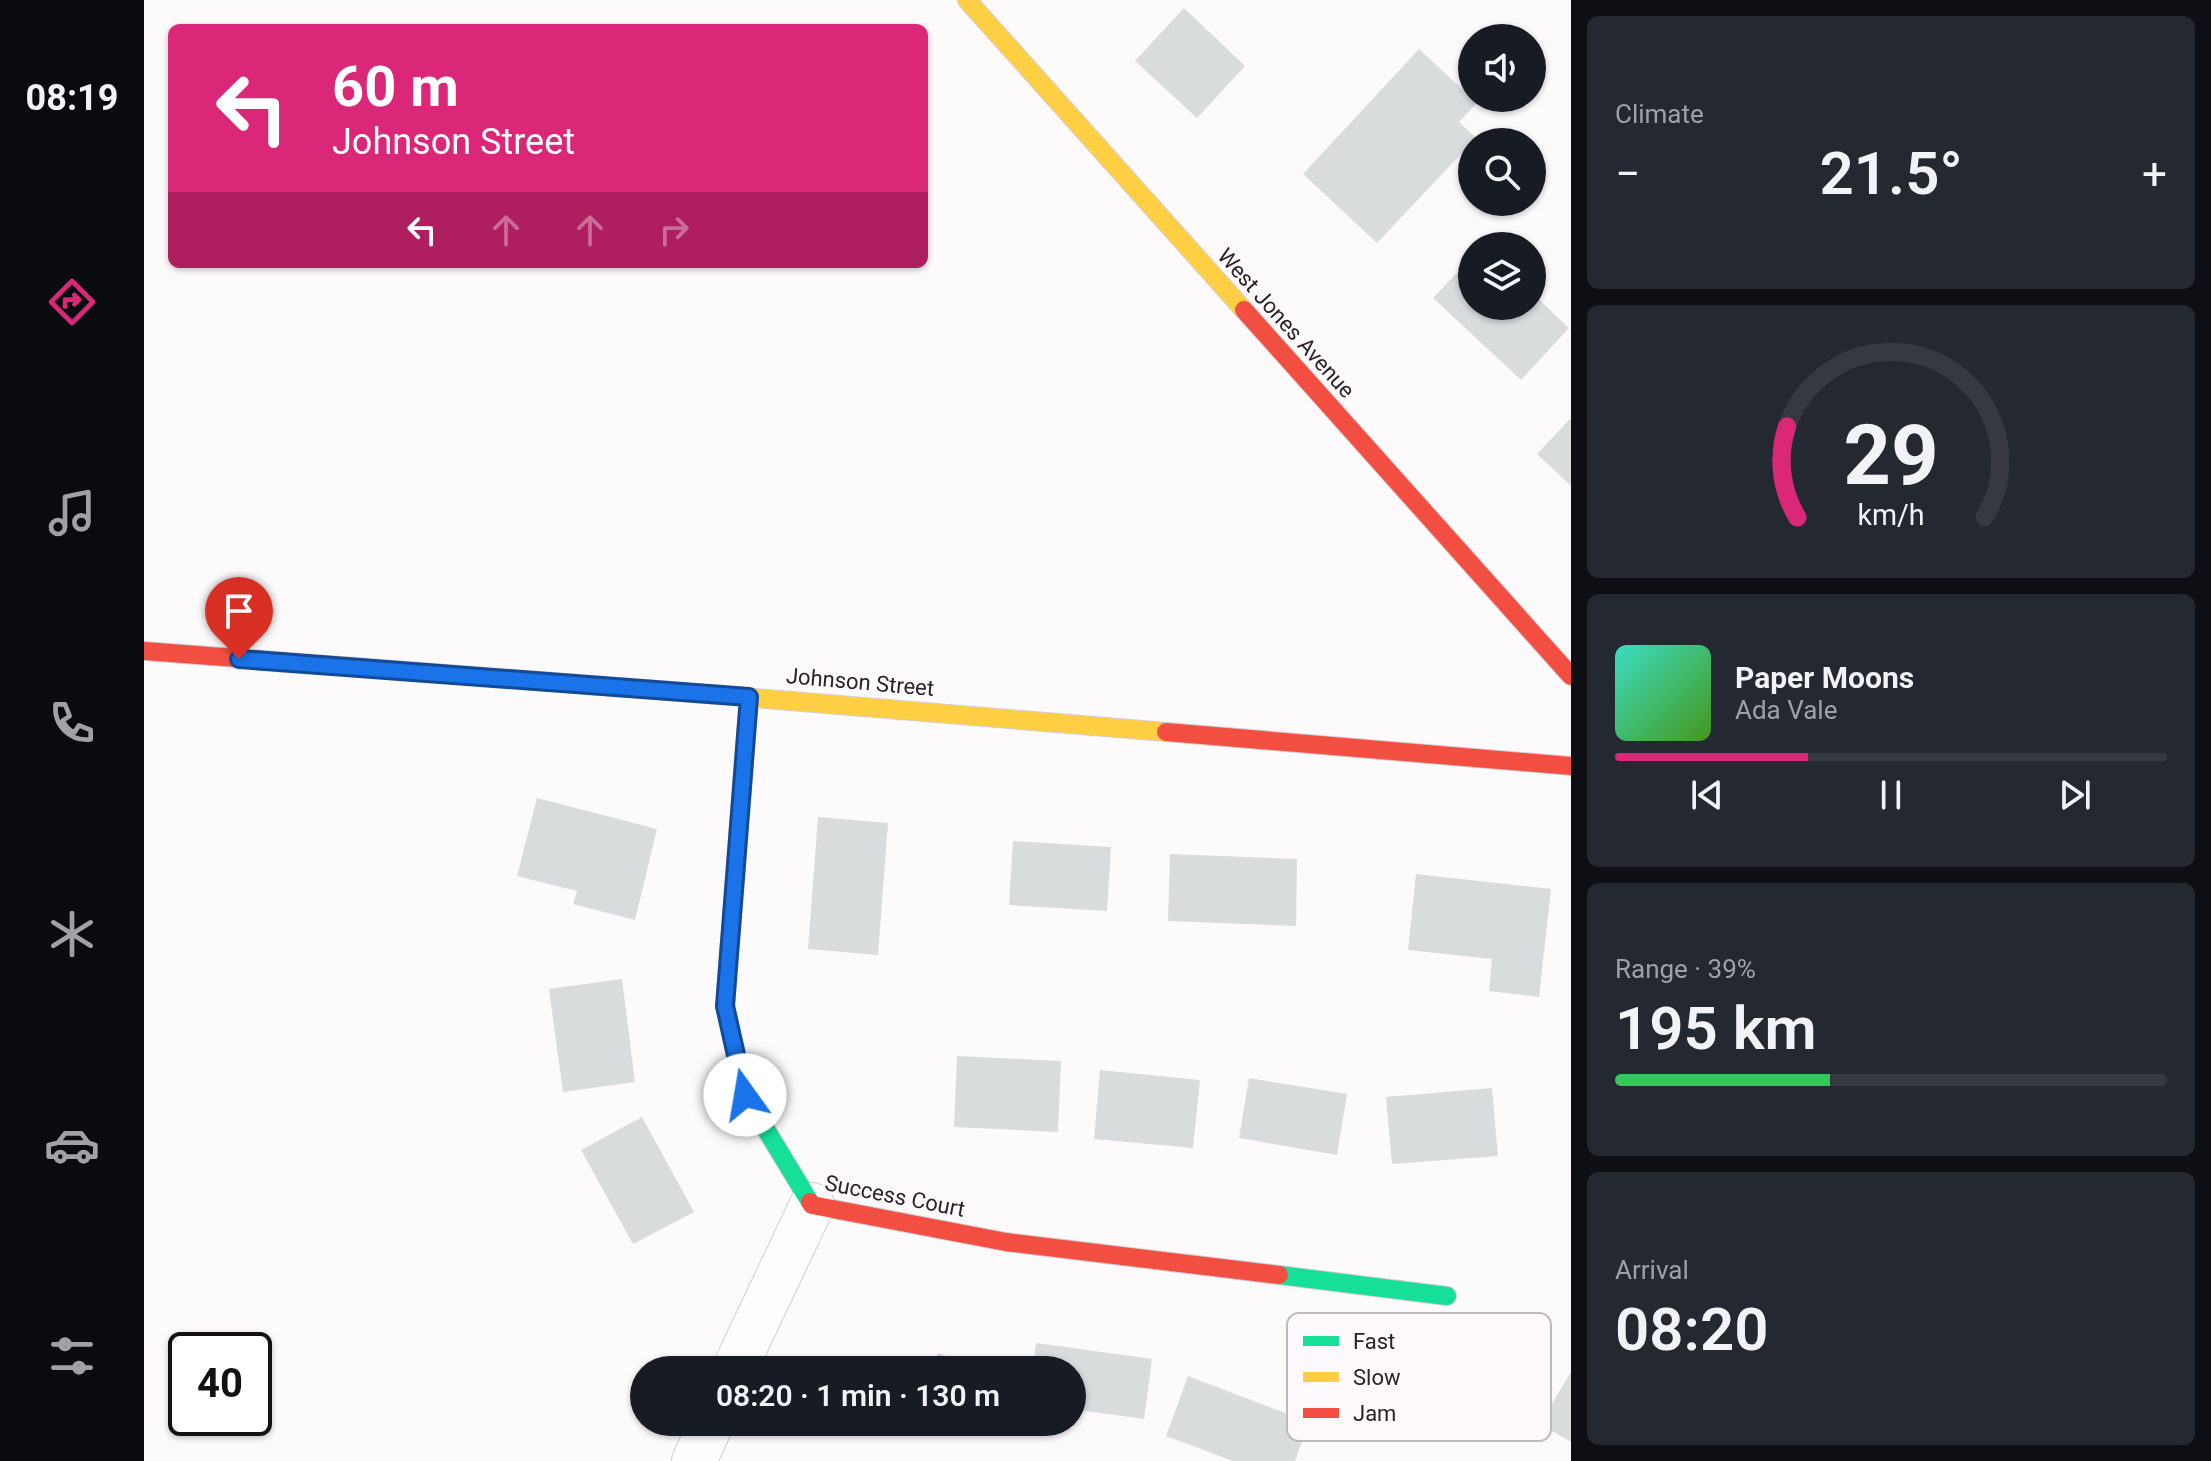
<!DOCTYPE html>
<html lang="en">
<head>
<meta charset="utf-8">
<style>
	:root { --surface:#171b24; --page:#242831; --text:#f1f3f6; --muted:#9ea1a6; --line:#363941; --accent:#db2777 }
	body { margin:0; font-family:Roboto,sans-serif; background:var(--page); color:var(--text); height:100vh; display:flex; flex-direction:column; font-size:30px; white-space:nowrap }
	* { box-sizing:border-box; margin:0 }
	p { font-size:26px; color:var(--muted) }
	.icon { flex:none; width:44px; height:44px; fill:none; stroke:currentColor; stroke-width:2; stroke-linecap:round; stroke-linejoin:round }
	.map { position:relative; flex:1; overflow:hidden }
	.details { display:flex; flex-direction:column; gap:16px; padding:16px; background:#0d0f14; width:640px }
	.details>* { flex:none }
	.banner { position:absolute; left:24px; top:24px; width:760px; height:244px; border-radius:12px; box-shadow:0 2px 6px #0004; background:#db2777; color:#fff; overflow:hidden }
	.fabs { position:absolute; left:1314px; top:24px; display:grid; gap:16px }
	.fabs a { display:grid; place-items:center; width:88px; height:88px; border-radius:50%; background:var(--surface); box-shadow:0 2px 6px #0004; font-size:40px }
	.speed { position:absolute; left:24px; top:1332px; display:flex; gap:16px; font-size:40px; font-weight:700; text-align:center }
	.speed>* { display:grid; place-content:center; width:104px; height:104px; border-radius:50%; background:var(--surface); box-shadow:0 2px 6px #0004; line-height:1 }
	.speed .limit { border:4px solid #111; border-radius:12px; background:#fff; color:#111 }
	.pin { position:absolute; display:grid; place-items:center; width:68px; height:68px; color:#fff; margin:-82px -34px; border-radius:50% 50% 50% 0; rotate:-45deg; box-shadow:0 0 8px #0007 }
	.pin .icon { rotate:45deg }
	.me { position:absolute; width:88px; margin:-44px; rotate:347deg; stroke-linejoin:round; filter:drop-shadow(0 0 6px #0008) }
	.turn { display:flex; align-items:center; gap:28px; height:168px; padding:0 32px; font-size:36px }
	.turn .icon { width:104px; height:104px; stroke-width:2.5 }
	.turn b { display:block; font-size:56px; line-height:68px }
	.lanes { display:flex; align-items:center; height:76px; padding:0 32px; background:#0003; justify-content:center; gap:40px; direction:ltr }
	.lanes .off { opacity:.35 }
	.big { font-size:60px; font-weight:600; line-height:1.1 }
	.details .widget { flex:1; display:flex; flex-direction:column; justify-content:center; gap:12px; min-width:0; padding:0 28px; border-radius:12px; background:var(--page) }
	.details .dial { align-items:center; gap:0 }
	.dial svg { height:208px; overflow:visible; fill:none; stroke:var(--line); stroke-width:7; stroke-linecap:round; text-anchor:middle }
	.dial text { fill:var(--text); stroke:none }
	.song { display:flex; align-items:center; gap:24px }
	.cover { width:96px; height:96px; border-radius:12px; background:linear-gradient(135deg,hsl(170 70% 55%),hsl(100 70% 35%)) }
	.played { height:8px; border-radius:4px; background:linear-gradient(90deg,var(--accent) 35%,var(--line) 35%) }
	.keys { display:flex; justify-content:space-around; direction:ltr }
	.heat { display:flex; justify-content:space-between; align-items:center; font-size:44px; direction:ltr }
	.charge { height:12px; border-radius:6px; background:linear-gradient(90deg,#34c759 39%,var(--line) 0) }
	.trip { position:absolute; left:486px; top:1356px; width:456px; height:80px; border-radius:40px; background:var(--surface); box-shadow:0 2px 6px #0004; font-weight:600; line-height:80px; text-align:center }
	main { display:flex; flex:1; min-height:0 }
	.dock { display:flex; flex-direction:column; width:144px; justify-content:space-around; align-items:center; background:#090b0e; color:var(--muted) }
	.dock .icon { width:56px; height:56px }
	.dock .selected { color:var(--accent) }
	.dock b { font-size:36px; color:var(--text) }
	.map>svg:first-child { display:block }
	.building { fill:#d8dcdd }
	.lines { fill:none; stroke-linecap:round; stroke-linejoin:round }
	.street-casing { stroke:#d3cdd1; stroke-width:46 }
	.fast-casing { stroke:#d3cdd1; stroke-width:20 }
	.slow-casing { stroke:#d3cdd1; stroke-width:20 }
	.jam-casing { stroke:#d3cdd1; stroke-width:20 }
	.street { stroke:#fffeff; stroke-width:44 }
	.fast { stroke:#16e098; stroke-width:18 }
	.slow { stroke:#ffcf43; stroke-width:18 }
	.jam { stroke:#f24e42; stroke-width:18 }
	.route-casing { stroke:#114b97; stroke-width:20 }
	.route { stroke:#1a73e8; stroke-width:14 }
	.labels { text-anchor:middle; dominant-baseline:central; stroke-width:6; stroke-linejoin:round; paint-order:stroke }
	.street-label { font-size:22px; fill:#2b2127; stroke:#fef9fc }
	.key { fill:#fef9fc; stroke:#bfb8bc; stroke-width:2 }
	.key-label { font-size:22px; fill:#2b2127 }
</style>
</head>
<body>
<main>
<nav class="dock">
<b>08:19</b>
<svg class="icon selected" aria-label="directions" viewBox="0 0 24 24"><path d="M12 3l9 9-9 9-9-9zM9 14v-3h6M13 9l2 2-2 2"/></svg>
<svg class="icon" aria-label="music" viewBox="0 0 24 24"><path d="M9 18V5l10-2v13"/><circle cx="6" cy="18" r="3"/><circle cx="16" cy="16" r="3"/></svg>
<svg class="icon" aria-label="phone" viewBox="0 0 24 24"><path d="M5 4h4l2 5-3 2q2 4 5 5l2-3 5 2v4C11 20 4 13 5 4z"/></svg>
<svg class="icon" aria-label="climate" viewBox="0 0 24 24"><path d="M12 3v18M4 7l16 10M4 17L20 7"/></svg>
<svg class="icon" aria-label="car" viewBox="0 0 24 24"><path d="M5 17H2v-5l4-1 3-4h7l3 4 3 1v5h-3M9 17h6M6 11h13"/><circle cx="7" cy="17" r="2"/><circle cx="17" cy="17" r="2"/></svg>
<svg class="icon" aria-label="filters" viewBox="0 0 24 24"><path d="M4 7h16M4 17h16"/><circle cx="9" cy="7" r="2"/><circle cx="15" cy="17" r="2"/></svg>
</nav>
<div class="map">
<svg width="1427" height="1461" viewBox="0 0 1427 1461">
	<rect width="100%" height="100%" fill="#fdfafc"/>
	<g class="building">
		<path d="M1040,8L1101,66L1053,118L991,61Z"/>
		<path d="M1275,49L1333,103L1315,122L1332,138L1233,243L1159,174Z"/>
		<path d="M1328,257V306H1388V293L1425,328L1377,380L1289,298Z"/>
		<path d="M1427,418V486L1393,454Z"/>
		<path d="M393,798L513,829L491,920L429,904L433,891L373,876Z"/>
		<path d="M674,817L744,823L734,955L664,949Z"/>
		<path d="M869,841L967,847L963,911L865,905Z"/>
		<path d="M1026,854L1153,859L1152,926L1024,921Z"/>
		<path d="M1272,874L1407,889L1395,997L1345,991L1348,959L1264,950Z"/>
		<path d="M478,979L491,1082L419,1092L405,989Z"/>
		<path d="M813,1056L917,1061L914,1132L810,1127Z"/>
		<path d="M956,1070L1056,1080L1049,1148L950,1139Z"/>
		<path d="M1105,1078L1203,1094L1193,1155L1095,1138Z"/>
		<path d="M1348,1088L1354,1156L1248,1164L1242,1097Z"/>
		<path d="M498,1117L550,1212L489,1244L437,1150Z"/>
		<path d="M892,1343L1008,1359L1000,1419L928,1409V1370H889Z"/>
		<path d="M794,1353L820,1363L817,1370H786Z"/>
		<path d="M1427,1372V1442L1396,1424Z"/>
		<path d="M1044,1376L1165,1422L1151,1461H1089L1022,1436Z"/>
	</g>
	<g class="lines">
		<g class="street-casing">
			<g id="street">
				<path d="M590,1370L668,1205"/>
				<path d="M550,1461L568,1422"/>
			</g>
		</g>
		<g class="fast-casing">
			<g id="fast">
				<path d="M605,697L581,1006L601,1095L666,1202"/>
				<path d="M1135,1275L1303,1296"/>
			</g>
		</g>
		<g class="slow-casing">
			<g id="slow">
				<path d="M823,0L1100,310"/>
				<path d="M514,690L1022,732"/>
			</g>
		</g>
		<g class="jam-casing">
			<g id="jam">
				<path d="M1100,310L1427,676"/>
				<path d="M0,651L514,690"/>
				<path d="M1022,732L1427,766"/>
				<path d="M666,1202L668,1205L862,1242L1135,1275"/>
			</g>
		</g>
		<use href="#street" class="street"/>
		<use href="#fast" class="fast"/>
		<use href="#slow" class="slow"/>
		<use href="#jam" class="jam"/>
	</g>
	<g class="lines">
		<g class="route-casing">
			<path id="route" d="M95,659L605,697L581,1006L601,1095"/>
		</g>
		<use href="#route" class="route"/>
	</g>
	<g class="labels">
		<g class="street-label">
			<text transform="translate(1142 323) rotate(48)">West Jones Avenue</text>
			<text transform="translate(716 682) rotate(5)">Johnson Street</text>
			<text transform="translate(751 1196) rotate(11)">Success Court</text>
		</g>
	</g>
	<rect x="1143" y="1313" width="264" height="128" rx="12" class="key"/>
	<rect x="1159" y="1336" width="36" height="10" fill="#16e098"/>
	<rect x="1159" y="1372" width="36" height="10" fill="#ffcf43"/>
	<rect x="1159" y="1408" width="36" height="10" fill="#f24e42"/>
	<g class="key-label">
		<text x="1209" y="1349">Fast</text>
		<text x="1209" y="1385">Slow</text>
		<text x="1209" y="1421">Jam</text>
	</g>
</svg>
<div class="fabs">
<a><svg class="icon" aria-label="sound" viewBox="0 0 24 24"><path d="M4 9h4l5-4v14l-5-4H4zM17 9q2 3 0 6"/></svg></a>
<a><svg class="icon" aria-label="search" viewBox="0 0 24 24"><circle cx="10" cy="10" r="6"/><path d="M15 15l6 6"/></svg></a>
<a><svg class="icon" aria-label="layers" viewBox="0 0 24 24"><path d="M12 4l9 5-9 5-9-5zM3 14l9 5 9-5"/></svg></a>
</div>
<div class="speed"><div class="limit">40</div></div>
<div class="pin" style="left:95px;top:659px;background:#d93025"><svg class="icon" aria-label="arrive" viewBox="0 0 24 24"><path d="M6 21V4h12l-3 4 3 4H6"/></svg></div>
<svg class="me" style="left:601px;top:1095px" viewBox="-20 -20 40 40"><circle r="19" fill="#fff"/><path d="M0-13L10 11 0 6-10 11z" fill="#1a73e8"/></svg>
<div class="trip">08:20 · 1 min · 130 m</div>
<div class="banner">
<div class="turn"><svg class="icon" aria-label="left" viewBox="0 0 24 24"><path d="M17 20v-9H6M10 6l-5 5 5 5"/></svg><div><b>60 m</b>Johnson Street</div></div>
<div class="lanes"><svg class="icon" aria-label="left" viewBox="0 0 24 24"><path d="M17 20v-9H6M10 6l-5 5 5 5"/></svg><svg class="icon off" aria-label="ahead" viewBox="0 0 24 24"><path d="M12 20V5M6 11l6-6 6 6"/></svg><svg class="icon off" aria-label="ahead" viewBox="0 0 24 24"><path d="M12 20V5M6 11l6-6 6 6"/></svg><svg class="icon off" aria-label="right" viewBox="0 0 24 24"><path d="M7 20v-9h11M14 6l5 5-5 5"/></svg></div>
</div>
</div>
<section class="details">
<div class="widget"><p>Climate</p>
<div class="heat"><a>−</a><b class="big">21.5°</b><a>+</a></div>
</div>
<div class="widget dial"><svg viewBox="0 0 100 80">
<path d="M14 69A42 42 0 1 1 86 69"/>
<path d="M14 69A42 42 0 0 1 10 34" stroke="#db2777"/>
<text x="50" y="56" font-size="32" font-weight="700">29</text>
<text x="50" y="72" font-size="11">km/h</text>
</svg></div>
<div class="widget">
<div class="song"><i class="cover"></i><div><b>Paper Moons</b><p>Ada Vale</p></div></div>
<div class="played"></div>
<div class="keys"><svg class="icon" aria-label="previous" viewBox="0 0 24 24"><path d="M18 5L8 12l10 7zM5 5v14"/></svg><svg class="icon" aria-label="pause" viewBox="0 0 24 24"><path d="M8 5v14M16 5v14"/></svg><svg class="icon" aria-label="next" viewBox="0 0 24 24"><path d="M6 5l10 7-10 7zM19 5v14"/></svg></div>
</div>
<div class="widget"><p>Range · 39%</p><b class="big">195 km</b><div class="charge"></div></div>
<div class="widget"><p>Arrival</p><b class="big">08:20</b></div>
</section>
</main>
</body>
</html>
